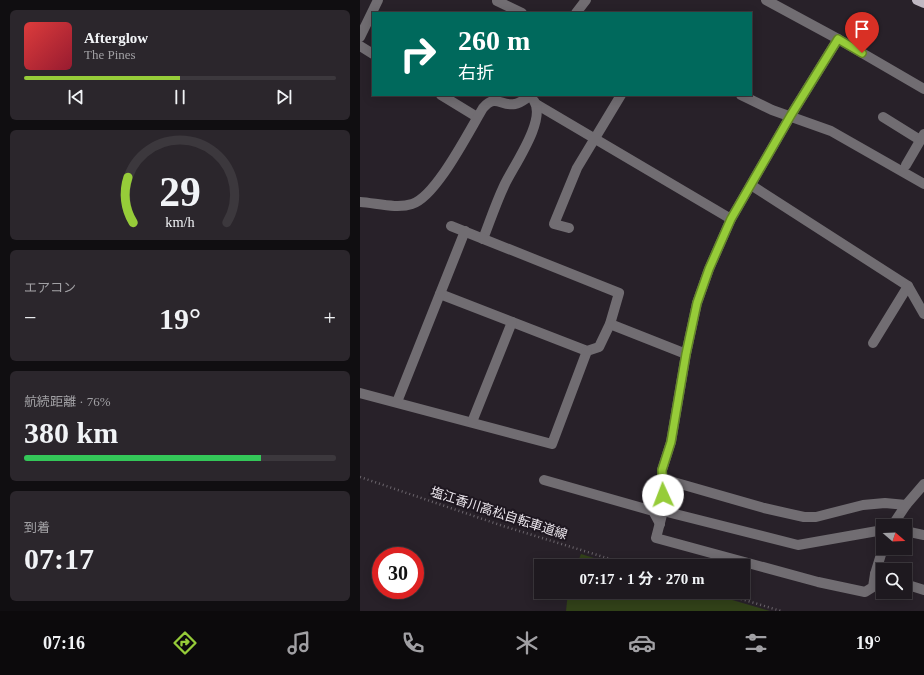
<!DOCTYPE html>
<html lang="ja">
<head>
<meta charset="utf-8">
<style>
	:root { --surface:#1e191f; --page:#2b262c; --text:#f1f3f6; --muted:#a1a0a4; --line:#3c383d; --accent:#96cc39 }
	body { margin:0; font-family:"Times New Roman","Noto Sans JP",serif; background:var(--page); color:var(--text); height:100vh; display:flex; flex-direction:column; font-size:15px; white-space:nowrap }
	* { box-sizing:border-box; margin:0 }
	p { font-size:13px; color:var(--muted) }
	.icon { flex:none; width:22px; height:22px; fill:none; stroke:currentColor; stroke-width:2; stroke-linecap:round; stroke-linejoin:round }
	.map { position:relative; flex:1; overflow:hidden }
	.side { display:flex; flex-direction:column; gap:10px; padding:10px; background:#100e11; width:360px }
	.side>* { flex:none }
	.guide { position:absolute; left:12px; top:12px; width:380px; height:84px; border-radius:0px; box-shadow:0 2px 10px #0003,0 0 0 1px var(--line); background:#00695c; color:#fff; overflow:hidden }
	.needle { width:26px; rotate:109deg }
	.controls { position:absolute; left:516px; top:519px; display:grid; gap:8px }
	.controls a { display:grid; place-items:center; width:36px; height:36px; border-radius:0px; background:var(--surface); box-shadow:0 2px 10px #0003,0 0 0 1px var(--line); font-size:20px }
	.speed { position:absolute; left:12px; top:547px; display:flex; gap:8px; font-size:20px; font-weight:700; text-align:center }
	.speed>* { display:grid; place-content:center; width:52px; height:52px; border-radius:50%; background:var(--surface); box-shadow:0 2px 10px #0003,0 0 0 1px var(--line); line-height:1 }
	.speed .limit { border:6px solid #d22; background:#fff; color:#111 }
	.pin { position:absolute; display:grid; place-items:center; width:34px; height:34px; color:#fff; margin:-41px -17px; border-radius:50% 50% 50% 0; rotate:-45deg; box-shadow:0 0 4px #0007 }
	.pin .icon { rotate:45deg }
	.me { position:absolute; width:44px; margin:-22px; rotate:358deg; stroke-linejoin:round; filter:drop-shadow(0 0 3px #0008) }
	.turn { display:flex; align-items:center; gap:14px; height:84px; padding:0 20px; font-size:18px }
	.turn .icon { width:52px; height:52px; stroke-width:2.5 }
	.turn b { display:block; font-size:28px; line-height:34px }
	.big { font-size:30px; font-weight:700; line-height:1.1 }
	.side .tile { flex:1; display:flex; flex-direction:column; justify-content:center; gap:6px; min-width:0; padding:0 14px; border-radius:6px; background:var(--page) }
	.side .dial { align-items:center; gap:0 }
	.dial svg { height:104px; overflow:visible; fill:none; stroke:var(--line); stroke-width:7; stroke-linecap:round; text-anchor:middle }
	.dial text { fill:var(--text); stroke:none }
	.song { display:flex; align-items:center; gap:12px }
	.cover { width:48px; height:48px; border-radius:6px; background:linear-gradient(135deg,hsl(0 70% 55%),hsl(350 70% 35%)) }
	.played { height:4px; border-radius:2px; background:linear-gradient(90deg,var(--accent) 50%,var(--line) 50%) }
	.keys { display:flex; justify-content:space-around; direction:ltr }
	.heat { display:flex; justify-content:space-between; align-items:center; font-size:22px; direction:ltr }
	.charge { height:6px; border-radius:3px; background:linear-gradient(90deg,#34c759 76%,var(--line) 0) }
	.trip { position:absolute; left:174px; top:559px; width:216px; height:40px; border-radius:0px; background:var(--surface); box-shadow:0 2px 10px #0003,0 0 0 1px var(--line); font-weight:700; line-height:40px; text-align:center }
	.tabs { display:flex; height:64px; justify-content:space-around; align-items:center; background:#0c0a0c; color:var(--muted) }
	.tabs .icon { width:28px; height:28px }
	.tabs .selected { color:var(--accent) }
	.tabs b { font-size:18px; color:var(--text) }
	main { display:flex; flex:1; min-height:0 }
	.map>svg:first-child { display:block }
	.green { fill:#324219 }
	.lines { fill:none; stroke-linecap:round; stroke-linejoin:round }
	.path { stroke:#6b656c; stroke-width:2.5; stroke-dasharray:1 3; stroke-linecap:butt }
	.minor { stroke:#716d72; stroke-width:10 }
	.major { stroke:#c0b8c2; stroke-width:10 }
	.route-casing { stroke:#628525; stroke-width:10 }
	.route { stroke:#96cc39; stroke-width:7 }
	.labels { text-anchor:middle; dominant-baseline:central; stroke-width:4; stroke-linejoin:round; paint-order:stroke }
	.street-label { font-size:13px; fill:#ece7ed; stroke:#1e1720 }
</style>
</head>
<body>
<main>
<section class="side">
<div class="tile">
<div class="song"><i class="cover"></i><div><b>Afterglow</b><p>The Pines</p></div></div>
<div class="played"></div>
<div class="keys"><svg class="icon" aria-label="previous" viewBox="0 0 24 24"><path d="M18 5L8 12l10 7zM5 5v14"/></svg><svg class="icon" aria-label="pause" viewBox="0 0 24 24"><path d="M8 5v14M16 5v14"/></svg><svg class="icon" aria-label="next" viewBox="0 0 24 24"><path d="M6 5l10 7-10 7zM19 5v14"/></svg></div>
</div>
<div class="tile dial"><svg viewBox="0 0 100 80">
<path d="M14 69A42 42 0 1 1 86 69"/>
<path d="M14 69A42 42 0 0 1 10 34" stroke="#96cc39"/>
<text x="50" y="56" font-size="32" font-weight="700">29</text>
<text x="50" y="72" font-size="11">km/h</text>
</svg></div>
<div class="tile"><p>エアコン</p>
<div class="heat"><a>−</a><b class="big">19°</b><a>+</a></div>
</div>
<div class="tile"><p>航続距離 · 76%</p><b class="big">380 km</b><div class="charge"></div></div>
<div class="tile"><p>到着</p><b class="big">07:17</b></div>
</section>
<div class="map">
<svg width="564" height="611" viewBox="0 0 564 611">
	<rect width="100%" height="100%" fill="#282129"/>
	<g class="green">
		<path d="M221,554L260,566H216Z"/>
		<path d="M208,592H345L410,611H206Z"/>
	</g>
	<g class="lines">
		<g class="path">
			<path d="M0,477L143,526L273,566"/>
			<path d="M358,592L421,611"/>
		</g>
		<g class="minor">
			<path d="M406,0L478,39L564,89"/>
			<path d="M137,1L162,13"/>
			<path d="M216,13L226,0"/>
			<path d="M0,37L18,0"/>
			<path d="M478,39L431,115L371,219L349,269L337,303L326,354L311,442L302,470L303,511L296,538L458,582L505,592L513,587L515,574"/>
			<path d="M0,46L13,54"/>
			<path d="M81,95L117,117"/>
			<path d="M381,95L412,110L471,131L564,184"/>
			<path d="M176,104L371,219"/>
			<path d="M523,117L560,140"/>
			<path d="M546,165L564,134"/>
			<path d="M391,185L548,286L564,314"/>
			<path d="M0,202C16,203 37,209 52,204C76,197 109,131 123,108C136,93 141,107 155,104C161,103 165,99 170,96"/>
			<path d="M209,228L194,224L217,168L261,95"/>
			<path d="M123,239C130,221 136,203 144,186C152,168 187,120 174,101"/>
			<path d="M80,294L227,351L239,347L250,324L259,293L91,226"/>
			<path d="M250,324L326,354"/>
			<path d="M513,343L548,286"/>
			<path d="M0,393L192,444L227,351"/>
			<path d="M37,402L105,231"/>
			<path d="M112,422L152,322"/>
			<path d="M303,479L404,508L444,517H456L503,505L525,503L546,505"/>
			<path d="M184,480L293,511L300,524"/>
			<path d="M303,511L438,545L523,530"/>
			<path d="M532,526L546,505L564,484"/>
			<path d="M545,531L564,535"/>
			<path d="M523,577L515,574L523,548"/>
			<path d="M545,584L564,590"/>
		</g>
		<path class="major" d="M557,0L564,3"/>
	</g>
	<g class="lines">
		<g class="route-casing">
			<path id="route" d="M303,495L302,470L311,442L326,354L337,303L349,269L371,219L431,115L478,39L502,53"/>
		</g>
		<use href="#route" class="route"/>
	</g>
	<g class="labels">
		<g class="street-label">
			<text transform="translate(139 513) rotate(18)">塩江香川高松自転車道線</text>
		</g>
	</g>
</svg>
<div class="controls">
<a><svg class="needle" viewBox="-14 -14 28 28"><path d="M0-13l5 13h-10z" fill="#e53935"/><path d="M0 13l5-13h-10z" fill="#a1a0a4"/></svg></a>
<a><svg class="icon" aria-label="search" viewBox="0 0 24 24"><circle cx="10" cy="10" r="6"/><path d="M15 15l6 6"/></svg></a>
</div>
<div class="speed"><div class="limit">30</div></div>
<div class="pin" style="left:502px;top:53px;background:#d93025"><svg class="icon" aria-label="arrive" viewBox="0 0 24 24"><path d="M6 21V4h12l-3 4 3 4H6"/></svg></div>
<svg class="me" style="left:303px;top:495px" viewBox="-20 -20 40 40"><circle r="19" fill="#fff"/><path d="M0-13L10 11 0 6-10 11z" fill="#96cc39"/></svg>
<div class="trip">07:17 · 1 分 · 270 m</div>
<div class="guide">
<div class="turn"><svg class="icon" aria-label="right" viewBox="0 0 24 24"><path d="M7 20v-9h11M14 6l5 5-5 5"/></svg><div><b>260 m</b>右折</div></div>
</div>
</div>
</main>
<nav class="tabs">
<b>07:16</b>
<svg class="icon selected" aria-label="directions" viewBox="0 0 24 24"><path d="M12 3l9 9-9 9-9-9zM9 14v-3h6M13 9l2 2-2 2"/></svg>
<svg class="icon" aria-label="music" viewBox="0 0 24 24"><path d="M9 18V5l10-2v13"/><circle cx="6" cy="18" r="3"/><circle cx="16" cy="16" r="3"/></svg>
<svg class="icon" aria-label="phone" viewBox="0 0 24 24"><path d="M5 4h4l2 5-3 2q2 4 5 5l2-3 5 2v4C11 20 4 13 5 4z"/></svg>
<svg class="icon" aria-label="climate" viewBox="0 0 24 24"><path d="M12 3v18M4 7l16 10M4 17L20 7"/></svg>
<svg class="icon" aria-label="car" viewBox="0 0 24 24"><path d="M5 17H2v-5l4-1 3-4h7l3 4 3 1v5h-3M9 17h6M6 11h13"/><circle cx="7" cy="17" r="2"/><circle cx="17" cy="17" r="2"/></svg>
<svg class="icon" aria-label="filters" viewBox="0 0 24 24"><path d="M4 7h16M4 17h16"/><circle cx="9" cy="7" r="2"/><circle cx="15" cy="17" r="2"/></svg>
<b>19°</b>
</nav>
</body>
</html>
